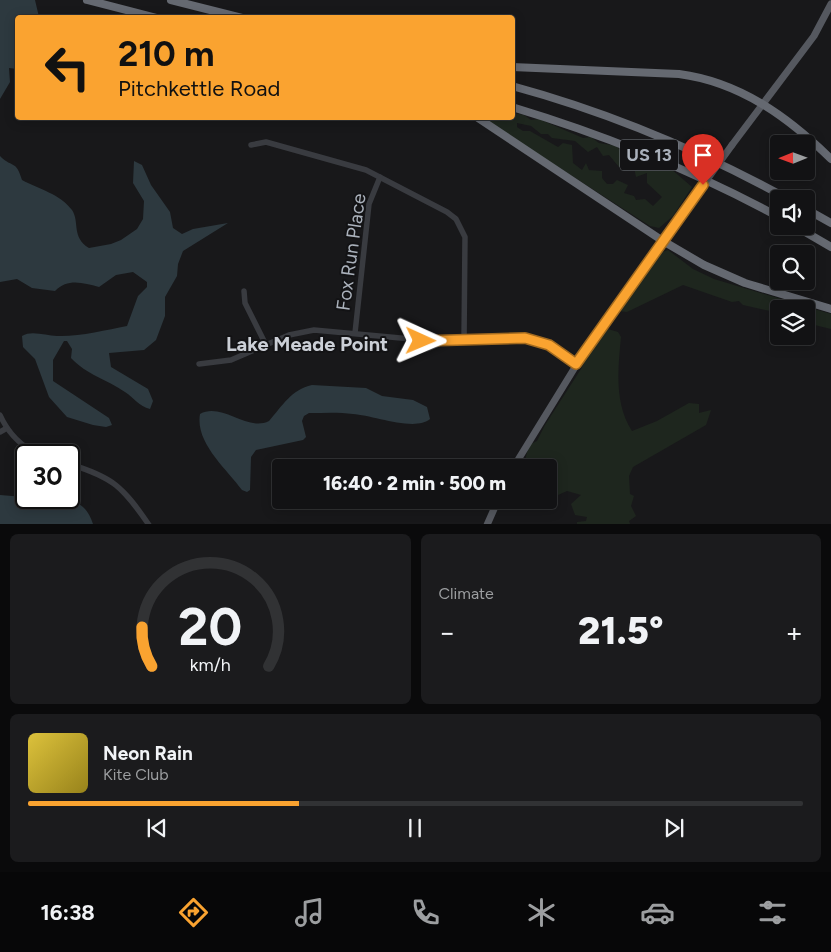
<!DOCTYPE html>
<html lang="en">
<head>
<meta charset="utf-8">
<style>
	:root { --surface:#121214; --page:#1b1b1d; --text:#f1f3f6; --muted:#9c9ea0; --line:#313234; --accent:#faa330 }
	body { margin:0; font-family:Figtree,sans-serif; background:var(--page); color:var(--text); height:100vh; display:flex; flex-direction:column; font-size:19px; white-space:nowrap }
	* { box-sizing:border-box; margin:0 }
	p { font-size:16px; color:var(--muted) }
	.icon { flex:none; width:28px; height:28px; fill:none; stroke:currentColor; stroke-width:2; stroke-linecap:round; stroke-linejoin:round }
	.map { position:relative; height:524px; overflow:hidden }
	.details { display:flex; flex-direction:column; gap:10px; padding:10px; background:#0a0a0b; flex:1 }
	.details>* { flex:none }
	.banner { position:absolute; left:15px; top:15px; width:500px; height:105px; border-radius:5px; box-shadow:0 2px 12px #0003,0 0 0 1px var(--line); background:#faa330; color:#111; overflow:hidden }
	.needle { width:32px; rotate:269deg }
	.fabs { position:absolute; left:770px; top:135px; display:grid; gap:10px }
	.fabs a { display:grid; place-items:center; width:45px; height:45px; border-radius:5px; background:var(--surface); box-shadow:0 2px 12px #0003,0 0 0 1px var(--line); font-size:25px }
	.speed { position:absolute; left:15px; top:444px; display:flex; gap:10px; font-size:25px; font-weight:700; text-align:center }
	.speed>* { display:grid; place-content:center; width:65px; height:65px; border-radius:50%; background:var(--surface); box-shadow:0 2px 12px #0003,0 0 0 1px var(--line); line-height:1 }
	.speed .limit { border:2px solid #111; border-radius:8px; background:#fff; color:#111 }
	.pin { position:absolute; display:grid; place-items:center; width:42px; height:42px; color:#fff; margin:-51px -21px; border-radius:50% 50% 50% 0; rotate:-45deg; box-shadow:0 0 5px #0007 }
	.pin .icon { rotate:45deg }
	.me { position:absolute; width:55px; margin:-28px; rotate:91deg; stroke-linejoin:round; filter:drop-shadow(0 0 4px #0008) }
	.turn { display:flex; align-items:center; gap:18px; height:105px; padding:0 20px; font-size:22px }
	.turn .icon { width:65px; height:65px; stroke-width:2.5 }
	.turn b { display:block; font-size:35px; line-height:42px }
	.big { font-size:38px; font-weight:800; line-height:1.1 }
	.details .tile { flex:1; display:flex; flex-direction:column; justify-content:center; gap:8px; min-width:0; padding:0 18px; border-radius:8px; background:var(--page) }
	.details .dial { align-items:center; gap:0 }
	.dial svg { height:130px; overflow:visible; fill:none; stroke:var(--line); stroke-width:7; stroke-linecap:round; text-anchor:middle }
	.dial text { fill:var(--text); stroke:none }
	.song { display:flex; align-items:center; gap:15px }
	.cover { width:60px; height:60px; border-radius:8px; background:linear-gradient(135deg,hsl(50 70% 55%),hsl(50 70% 35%)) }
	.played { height:5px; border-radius:2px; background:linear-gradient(90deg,var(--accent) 35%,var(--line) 35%) }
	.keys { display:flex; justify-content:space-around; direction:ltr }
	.heat { display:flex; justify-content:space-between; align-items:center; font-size:28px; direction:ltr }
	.details .tiles { flex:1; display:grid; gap:10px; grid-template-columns:1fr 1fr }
	.tile:last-child { grid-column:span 2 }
	.trip { position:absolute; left:272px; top:459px; width:285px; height:50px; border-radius:5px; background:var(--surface); box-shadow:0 2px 12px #0003,0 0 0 1px var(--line); font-weight:800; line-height:50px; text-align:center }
	.tabs { display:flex; height:80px; justify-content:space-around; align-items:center; background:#070708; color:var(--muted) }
	.tabs .icon { width:35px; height:35px }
	.tabs .selected { color:var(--accent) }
	.tabs b { font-size:22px; color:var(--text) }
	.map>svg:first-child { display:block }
	.green { fill:#1e261e; fill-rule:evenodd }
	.water { fill:#2d393f }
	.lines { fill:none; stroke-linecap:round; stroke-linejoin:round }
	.minor { stroke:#393b40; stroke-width:5.5 }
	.major { stroke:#55585f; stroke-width:7 }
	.highway { stroke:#656971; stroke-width:8 }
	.major-bridge { stroke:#55585f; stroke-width:7 }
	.route-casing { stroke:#a26a1f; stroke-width:12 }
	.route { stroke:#faa330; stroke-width:9 }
	.labels { text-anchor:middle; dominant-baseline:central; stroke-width:4; stroke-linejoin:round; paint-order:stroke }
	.shield { fill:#131315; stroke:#7d8289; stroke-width:1 }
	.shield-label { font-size:18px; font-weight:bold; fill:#aab1bb }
	.street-label { font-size:19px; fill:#aab1bb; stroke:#131315 }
	.neighbourhood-label { font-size:20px; font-weight:bold; fill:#cbcfd6; stroke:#131315 }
</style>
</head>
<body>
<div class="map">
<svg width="831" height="525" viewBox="0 0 831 525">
	<rect width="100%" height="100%" fill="#18181a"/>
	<g class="green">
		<path d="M513,113L524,115L531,120L539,119L583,138L591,137L599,143L617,146L626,159L636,158L642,167L650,162L670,168L692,187L673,216L659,228L650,226L482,118H512ZM517,123L531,126L541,134H548L552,138L575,141L588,152L597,147L603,156L609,155L619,167H634L636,177L647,173V183L662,197L653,206L645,199L636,200L634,196L624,193L628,185L617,180L613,184H607L602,178V171L589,170L586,163L582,170L573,163L572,145L563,143L558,147L530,131H523L517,127Z"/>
		<path d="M668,250L693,269L714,279L831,314V329L806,323V309H779V313L743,305L739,301L732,302L683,285L627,312L618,311V306L657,254Z"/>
		<path d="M608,329L618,332L621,337C618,369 614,403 632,431L657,421L689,403L699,404V413L711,410L706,425L633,467L629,476L630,494L634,496L631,506L636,516L629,521L630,524H577V522L586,521L587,517L575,515L571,504L581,495L567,491L558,495L549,488V468H523L529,445L537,441L545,425L581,369L592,346Z"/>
	</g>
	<g class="water">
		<path d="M0,0H35L39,17L18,18L17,69L9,68L10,82L0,99Z"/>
		<path d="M0,156C11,168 16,159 22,180C39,189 60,194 72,210C80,222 71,237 89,248L111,244L121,240L137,229L143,219L144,201L133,183L134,161L142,165L151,185L170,212L173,228L182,234L193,229L228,223L183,251L178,264L177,276L165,297V316L156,340L144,350L109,353L111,367L148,389L153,401L150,409C139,406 134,398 125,392C106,379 87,375 71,358L72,349L67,341H64L53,360V381L109,418L112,425L106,427L93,425L67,417L49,397L35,359L23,347L22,336C32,330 46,336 57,336C78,337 106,330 127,326L138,296L147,287V282L133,272L116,275L99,287C83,283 68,278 55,291L32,288L17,279L0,282Z"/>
		<path d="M312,385L366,388L382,396L413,400L427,407L430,419C415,432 372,415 353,414C339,412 324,413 309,413L304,416L302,421L306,437L303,440L256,450L251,457L250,490L247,492L242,490C227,469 195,443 200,414C222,402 247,432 269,421C283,405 291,390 312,385Z"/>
		<path d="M0,495L72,501C84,505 89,512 93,524H0Z"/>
	</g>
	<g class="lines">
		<g class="minor">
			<path d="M251,145L266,142L366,170L447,212L456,219L465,237L464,341"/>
			<path d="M244,291L245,303L266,345"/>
			<path d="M355,333L369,204L380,177"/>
			<path d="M199,364L231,360L289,335L314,330L433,341L525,338L549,345L576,364"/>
			<path d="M0,415C8,433 22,447 40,455"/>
			<path d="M0,432L7,428"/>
			<path d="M69,464C113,477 123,487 149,525"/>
		</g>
		<g class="major">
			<path d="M732,145L814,36L831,4"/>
			<path d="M513,468L593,338L693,199"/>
			<path d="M487,525L498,500"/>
		</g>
		<g class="highway">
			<path d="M87,0L157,18"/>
			<path d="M171,0L242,18"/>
			<path d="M512,67L679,74C740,82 788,117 831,159"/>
			<path d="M512,86C608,112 701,151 788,199"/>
			<path d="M512,107C605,135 694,171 779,217"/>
			<path d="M478,118L663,241L704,265L745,283L831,309"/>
			<path d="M806,209L831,223"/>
			<path d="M795,226L831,247"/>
		</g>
		<path class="major-bridge" d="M693,199L732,145"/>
	</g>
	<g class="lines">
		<g class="route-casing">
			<path id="route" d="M421,341L525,338L549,345L576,364L703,185"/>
		</g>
		<use href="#route" class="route"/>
	</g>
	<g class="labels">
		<rect class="shield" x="620" y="139.5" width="58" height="31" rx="4"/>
		<g class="shield-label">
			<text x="649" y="155">US 13</text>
		</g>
		<g class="street-label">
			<text transform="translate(351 252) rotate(-82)">Fox Run Place</text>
		</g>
		<g class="neighbourhood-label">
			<text x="307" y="344">Lake Meade Point</text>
		</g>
	</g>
</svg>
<div class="fabs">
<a><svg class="needle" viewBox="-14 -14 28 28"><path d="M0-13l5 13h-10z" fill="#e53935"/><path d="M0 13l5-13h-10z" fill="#9c9ea0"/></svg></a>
<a><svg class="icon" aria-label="sound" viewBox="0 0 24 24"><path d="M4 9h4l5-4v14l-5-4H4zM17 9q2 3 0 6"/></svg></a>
<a><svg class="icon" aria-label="search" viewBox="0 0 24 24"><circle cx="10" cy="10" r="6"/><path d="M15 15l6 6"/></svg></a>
<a><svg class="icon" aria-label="layers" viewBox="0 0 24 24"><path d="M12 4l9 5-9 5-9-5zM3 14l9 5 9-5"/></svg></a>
</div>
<div class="speed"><div class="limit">30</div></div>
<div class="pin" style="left:703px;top:185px;background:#d93025"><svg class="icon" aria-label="arrive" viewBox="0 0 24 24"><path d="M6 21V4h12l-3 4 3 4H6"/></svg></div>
<svg class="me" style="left:421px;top:341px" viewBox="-20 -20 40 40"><path d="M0-17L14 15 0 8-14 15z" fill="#faa330" stroke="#fff" stroke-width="4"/></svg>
<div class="trip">16:40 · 2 min · 500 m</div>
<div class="banner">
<div class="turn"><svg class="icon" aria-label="left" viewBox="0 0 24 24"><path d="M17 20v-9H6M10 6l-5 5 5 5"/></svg><div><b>210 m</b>Pitchkettle Road</div></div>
</div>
</div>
<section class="details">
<div class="tiles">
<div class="tile dial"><svg viewBox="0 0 100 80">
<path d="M14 69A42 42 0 1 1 86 69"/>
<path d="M14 69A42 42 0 0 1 8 45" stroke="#faa330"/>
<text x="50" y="56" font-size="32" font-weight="700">20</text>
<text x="50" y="72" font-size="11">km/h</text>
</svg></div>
<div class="tile"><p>Climate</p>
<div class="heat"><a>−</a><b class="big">21.5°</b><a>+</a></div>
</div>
<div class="tile">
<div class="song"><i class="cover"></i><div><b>Neon Rain</b><p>Kite Club</p></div></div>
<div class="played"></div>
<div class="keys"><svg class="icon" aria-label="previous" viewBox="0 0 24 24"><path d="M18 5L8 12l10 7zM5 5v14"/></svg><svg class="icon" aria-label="pause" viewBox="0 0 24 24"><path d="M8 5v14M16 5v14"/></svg><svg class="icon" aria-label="next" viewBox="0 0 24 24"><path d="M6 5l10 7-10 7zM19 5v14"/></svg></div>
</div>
</div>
</section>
<nav class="tabs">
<b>16:38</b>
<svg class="icon selected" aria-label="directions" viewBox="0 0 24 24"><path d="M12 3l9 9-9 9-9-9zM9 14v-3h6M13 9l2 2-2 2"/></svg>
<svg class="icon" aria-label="music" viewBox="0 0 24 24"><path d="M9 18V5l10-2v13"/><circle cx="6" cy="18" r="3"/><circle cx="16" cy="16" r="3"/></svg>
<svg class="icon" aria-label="phone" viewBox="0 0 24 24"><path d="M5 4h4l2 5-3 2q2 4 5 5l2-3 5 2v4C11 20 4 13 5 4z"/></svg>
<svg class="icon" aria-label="climate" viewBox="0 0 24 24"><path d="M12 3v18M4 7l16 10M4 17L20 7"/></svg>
<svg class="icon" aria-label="car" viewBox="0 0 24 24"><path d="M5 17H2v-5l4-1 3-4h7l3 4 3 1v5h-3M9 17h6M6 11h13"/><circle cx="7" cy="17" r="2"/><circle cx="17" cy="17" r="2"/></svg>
<svg class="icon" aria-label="filters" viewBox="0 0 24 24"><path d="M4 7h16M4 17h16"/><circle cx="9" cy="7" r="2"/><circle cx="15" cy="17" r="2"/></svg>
</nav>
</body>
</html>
